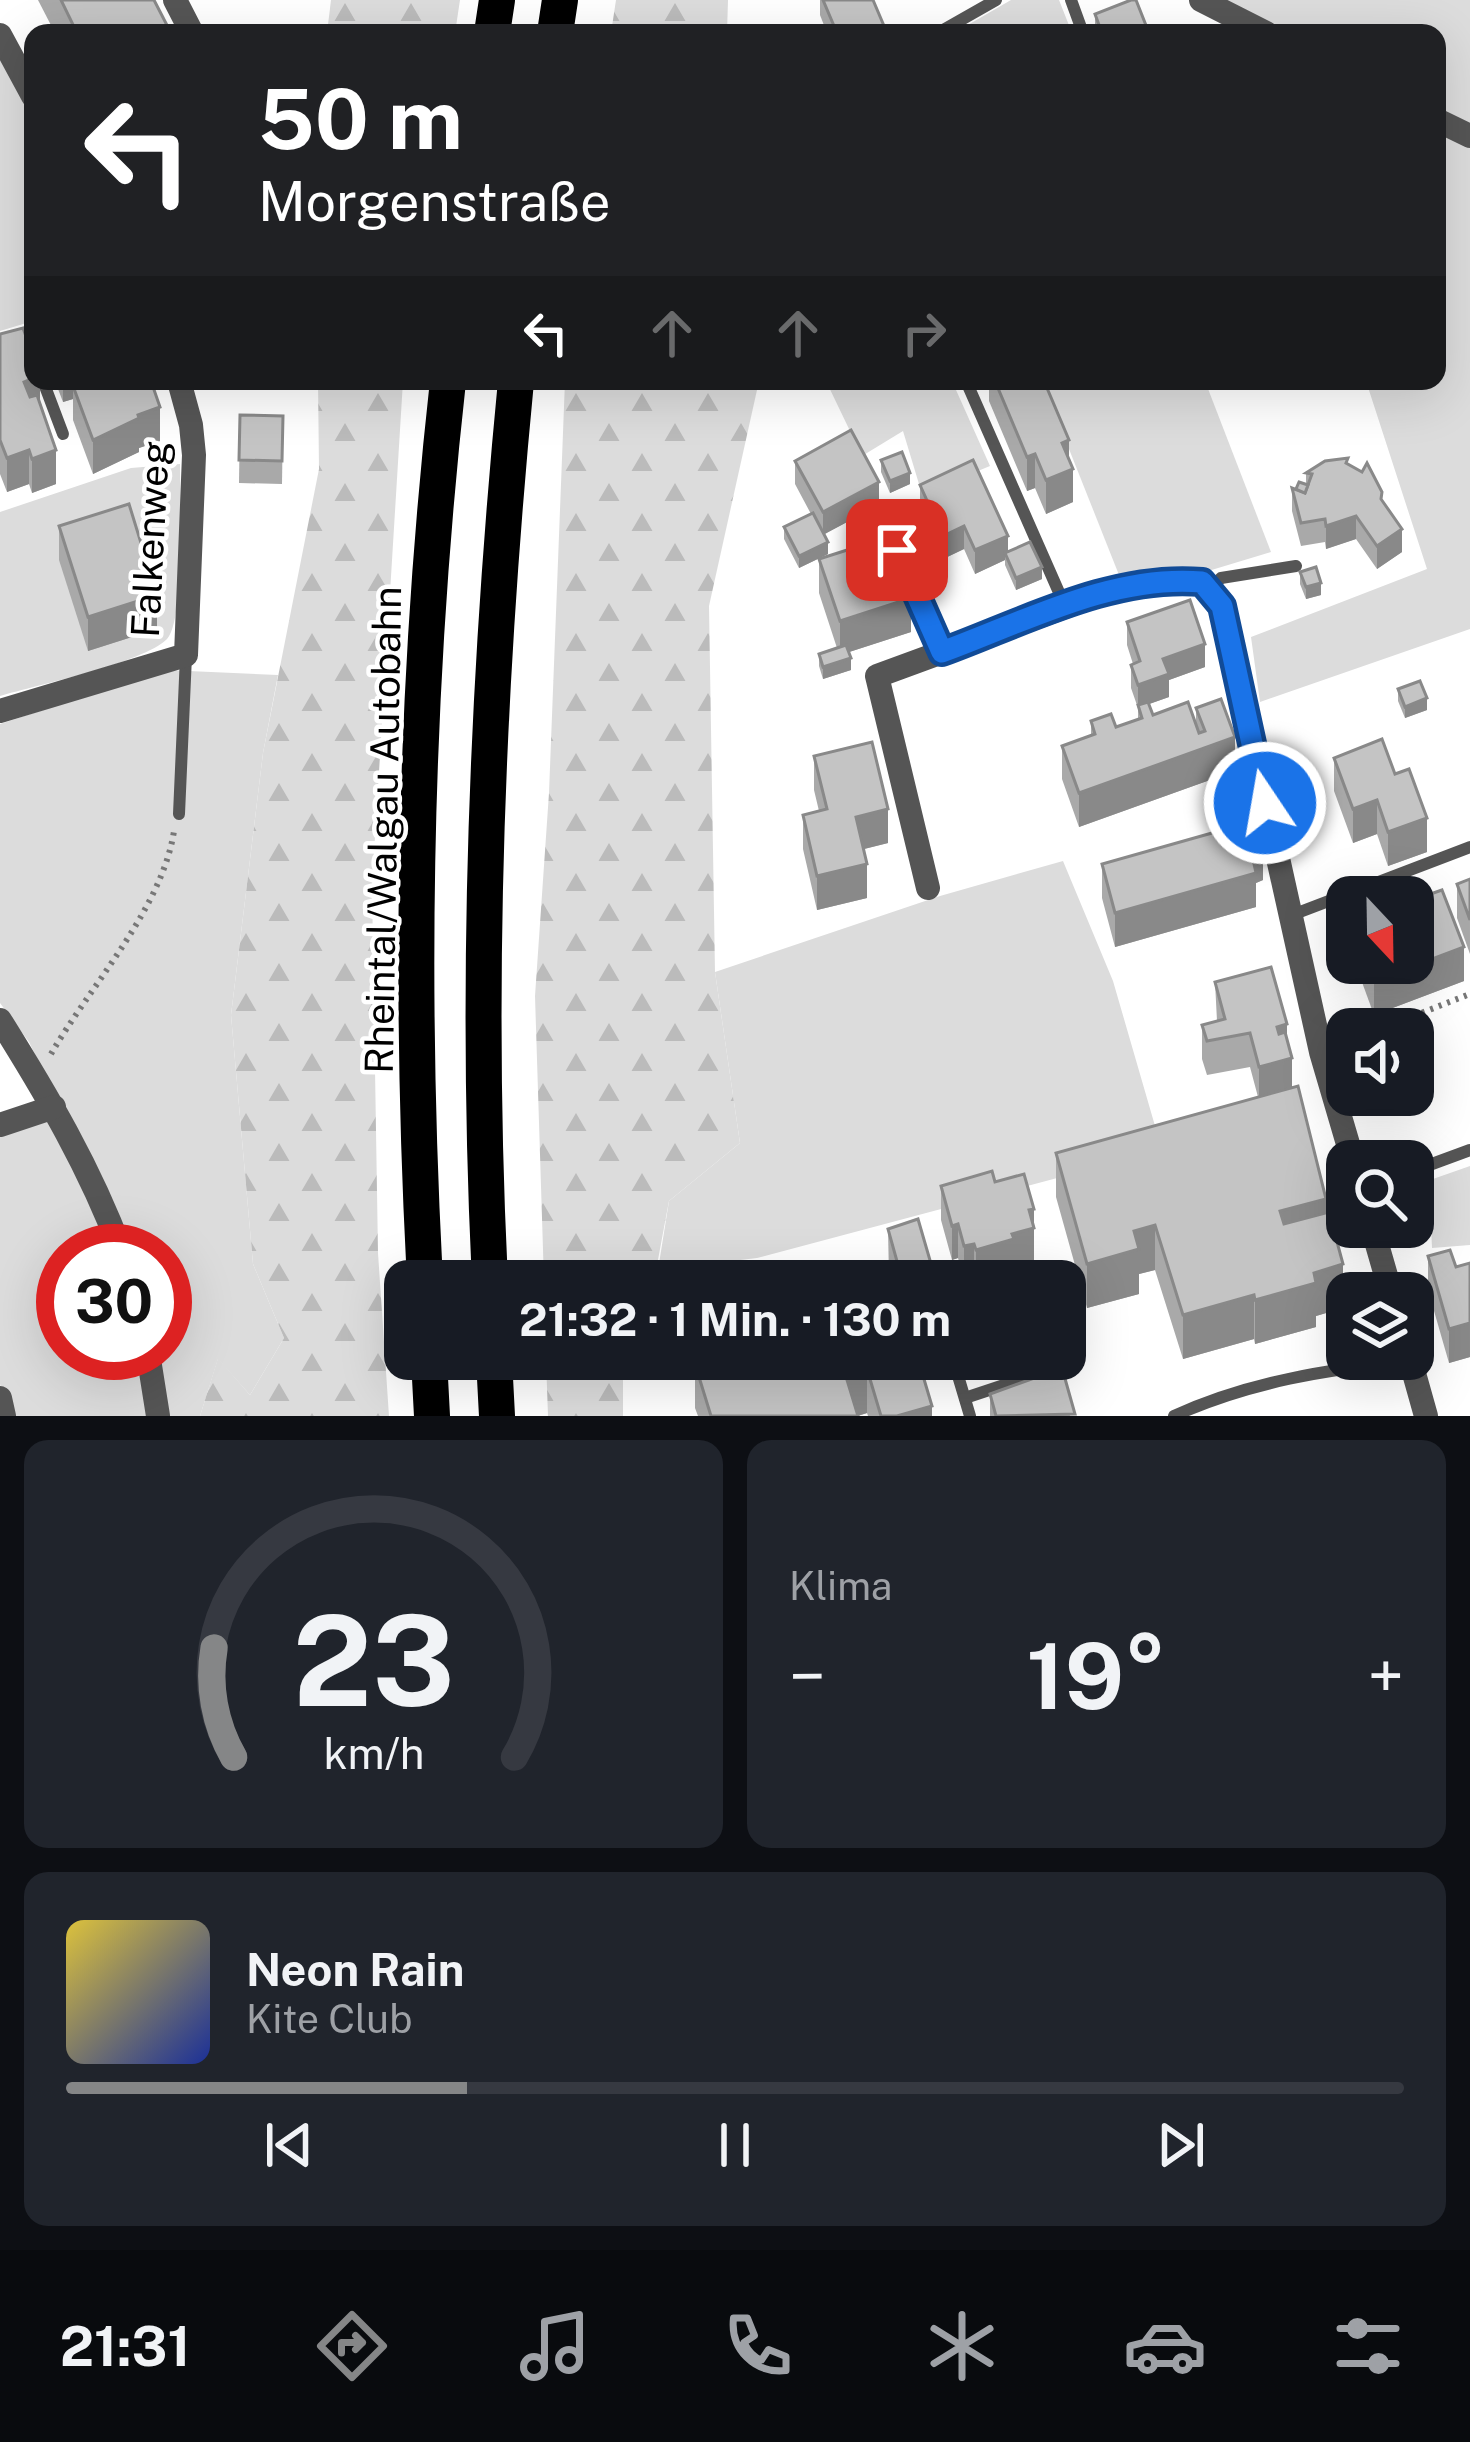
<!DOCTYPE html>
<html lang="de">
<head>
<meta charset="utf-8">
<style>
	:root { --surface:#171b24; --page:#20242c; --text:#f1f3f6; --muted:#9ea1a6; --line:#363941; --accent:#858687 }
	body { margin:0; font-family:"Public Sans",sans-serif; background:var(--page); color:var(--text); height:100vh; display:flex; flex-direction:column; font-size:45px; white-space:nowrap }
	* { box-sizing:border-box; margin:0 }
	p { font-size:39px; color:var(--muted) }
	.icon { flex:none; width:66px; height:66px; fill:none; stroke:currentColor; stroke-width:2; stroke-linecap:round; stroke-linejoin:round }
	.map { position:relative; height:1416px; overflow:hidden }
	.side { display:flex; flex-direction:column; gap:24px; padding:24px; background:#0d0f14; flex:1 }
	.side>* { flex:none }
	.hud { position:absolute; left:24px; top:24px; width:1422px; height:366px; border-radius:24px; box-shadow:0 12px 48px #0002; background:#202124; color:#fff; overflow:hidden }
	.needle { width:78px; rotate:158deg }
	.tools { position:absolute; left:1326px; top:876px; display:grid; gap:24px }
	.tools a { display:grid; place-items:center; width:108px; height:108px; border-radius:24px; background:var(--surface); box-shadow:0 12px 48px #0002; font-size:60px }
	.speed { position:absolute; left:36px; top:1224px; display:flex; gap:24px; font-size:60px; font-weight:700; text-align:center }
	.speed>* { display:grid; place-content:center; width:156px; height:156px; border-radius:50%; background:var(--surface); box-shadow:0 12px 48px #0002; line-height:1 }
	.speed .limit { border:18px solid #d22; background:#fff; color:#111 }
	.pin { position:absolute; display:grid; place-items:center; width:102px; height:102px; color:#fff; margin:-51px; border-radius:24px; box-shadow:0 6px 18px #0006 }
	.me { position:absolute; width:132px; margin:-66px; rotate:348deg; stroke-linejoin:round; filter:drop-shadow(0 0 9px #0008) }
	.turn { display:flex; align-items:center; gap:42px; height:252px; padding:0 36px; font-size:54px }
	.turn .icon { width:156px; height:156px; stroke-width:2.5 }
	.turn b { display:block; font-size:84px; line-height:102px }
	.lanes { display:flex; align-items:center; height:114px; padding:0 36px; background:#0003; justify-content:center; gap:60px; direction:ltr }
	.lanes .off { opacity:.35 }
	.big { font-size:90px; font-weight:700; line-height:1.1 }
	.side .widget { flex:1; display:flex; flex-direction:column; justify-content:center; gap:18px; min-width:0; padding:0 42px; border-radius:24px; background:var(--page) }
	.side .dial { align-items:center; gap:0 }
	.dial svg { height:312px; overflow:visible; fill:none; stroke:var(--line); stroke-width:7; stroke-linecap:round; text-anchor:middle }
	.dial text { fill:var(--text); stroke:none }
	.song { display:flex; align-items:center; gap:36px }
	.cover { width:144px; height:144px; border-radius:18px; background:linear-gradient(135deg,hsl(50 70% 55%),hsl(230 70% 35%)) }
	.played { height:12px; border-radius:6px; background:linear-gradient(90deg,var(--accent) 30%,var(--line) 30%) }
	.keys { display:flex; justify-content:space-around; direction:ltr }
	.heat { display:flex; justify-content:space-between; align-items:center; font-size:66px; direction:ltr }
	.side .tiles { flex:1; display:grid; gap:24px; grid-template-columns:1fr 1fr }
	.widget:last-child { grid-column:span 2 }
	.trip { position:absolute; left:384px; top:1260px; width:702px; height:120px; border-radius:24px; background:var(--surface); box-shadow:0 12px 48px #0002; font-weight:700; line-height:120px; text-align:center }
	.menu { display:flex; height:192px; justify-content:space-around; align-items:center; background:#090b0e; color:var(--muted) }
	.menu .icon { width:84px; height:84px }
	.menu .current { color:var(--accent) }
	.menu b { font-size:54px; color:var(--text) }
	.map>svg:first-child { display:block }
	.grass { fill:#dcdcdc; fill-rule:evenodd }
	.forest { fill:url(#forest-firs) }
	.lines { fill:none; stroke-linecap:round; stroke-linejoin:round }
	.path { stroke:#777; stroke-width:6; stroke-dasharray:3 6; stroke-linecap:butt }
	.lane { stroke:#555; stroke-width:12 }
	.street { stroke:#555; stroke-width:24 }
	.highway { stroke:#000; stroke-width:36 }
	.wall { fill:#a9a9a9 }
	.shaded-wall { fill:#898989 }
	.building { fill:#c4c4c4; stroke:#898989; stroke-width:3 }
	.route-casing { stroke:#114b97; stroke-width:30 }
	.route { stroke:#1a73e8; stroke-width:21 }
	.labels { text-anchor:middle; dominant-baseline:central; stroke-width:9; stroke-linejoin:round; paint-order:stroke }
	.street-label { font-size:39px; fill:#000; stroke:#fff }
</style>
</head>
<body>
<div class="map">
<svg width="1470" height="1416" viewBox="0 0 1470 1416">
	<defs>
		<pattern id="forest-firs" width="22" height="20" patternUnits="userSpaceOnUse" patternTransform="scale(3)"><rect width="22" height="20" fill="#dcdcdc"/><path d="M5 1l3.5 6h-7zM16 11l3.5 6h-7z" fill="#bbb"/></pattern>
	</defs>
	<rect width="100%" height="100%" fill="#fff"/>
	<g class="grass">
		<path d="M1011,0H1059L1072,33H954Z"/>
		<path d="M1217,0H1470V629L1260,702L1251,637L1427,569L1366,381H1437V33H1233Z"/>
		<path d="M0,57L33,119V321L0,331Z"/>
		<path d="M826,381H952L990,466L922,494L903,431L862,456Z"/>
		<path d="M1042,381H1205L1271,552L1195,575L1121,580Z"/>
		<path d="M180,464C180,496 185,620 167,639C143,663 37,685 0,696V512L131,468Z"/>
		<path d="M166,670L278,675L263,753L231,1015L253,1264L284,1338L250,1395L218,1359L200,1416H8L0,1384V1131L61,1107L29,1042L0,1003V724ZM63,1251H165V1353H63Z"/>
		<path d="M1063,861L1113,981L1162,1150L757,1258L658,1270L669,1201L740,1143L715,972L940,896Z"/>
		<path d="M1470,1166V1245L1432,1248L1431,1225L1384,1231L1383,1227H1413V1186Z"/>
	</g>
	<g class="forest">
		<path d="M331,0H460L455,33H327Z"/>
		<path d="M616,0H728L727,33H611Z"/>
		<path d="M318,381H403L372,886L378,1253L389,1416H200L218,1358L250,1395L284,1338L253,1264L231,1015L263,753L319,469Z"/>
		<path d="M565,381H759L709,606L715,972L740,1143L669,1201L654,1281H544L535,996L549,793Z"/>
		<path d="M546,1359H628L623,1373V1416H548Z"/>
	</g>
	<g class="lines">
		<g class="path">
			<path d="M1380,1029L1470,994"/>
			<path d="M51,1054C90,986 162,909 174,831"/>
		</g>
		<g class="lane">
			<path d="M1071,0L1083,33"/>
			<path d="M938,33L996,0"/>
			<path d="M0,343L33,332"/>
			<path d="M43,381L63,434"/>
			<path d="M966,381L1065,606"/>
			<path d="M882,517L942,652"/>
			<path d="M1209,590L1221,578L1296,566"/>
			<path d="M179,814L186,656"/>
			<path d="M1292,915L1470,847"/>
			<path d="M1413,1171L1470,1150"/>
			<path d="M953,1359L970,1416"/>
			<path d="M965,1398L1031,1376"/>
			<path d="M1174,1416C1248,1382 1329,1369 1410,1361"/>
		</g>
		<g class="street">
			<path d="M175,0L192,33"/>
			<path d="M1201,0L1266,33"/>
			<path d="M0,35L33,96"/>
			<path d="M1437,120L1470,136"/>
			<path d="M0,711L186,655L194,455L191,425L179,381"/>
			<path d="M928,888L877,676L1117,588L1179,579L1202,582L1222,606L1321,1052L1353,1161"/>
			<path d="M0,1020C47,1095 90,1168 121,1251"/>
			<path d="M0,1125L54,1107"/>
			<path d="M1372,1227L1391,1293"/>
			<path d="M148,1353L158,1416"/>
			<path d="M1410,1359L1426,1416"/>
			<path d="M0,1398L4,1416"/>
		</g>
		<g class="highway">
			<path d="M492,33L497,0"/>
			<path d="M555,33L560,0"/>
			<path d="M425,1281C409,984 415,676 448,381"/>
			<path d="M490,1281C475,982 487,679 516,381"/>
			<path d="M429,1359L432,1416"/>
			<path d="M494,1359L497,1416"/>
		</g>
	</g>
	<g class="wall">
		<path d="M38,0H154L171,33H55Z"/>
		<path d="M820,0H873L887,33H827L820,15Z"/>
		<path d="M1095,14L1149,33H1095Z"/>
		<path d="M0,334L40,381V405L56,484L32,493L29,484L7,492L0,474Z"/>
		<path d="M55,381H145L160,441L139,448V452L93,474L73,420V399L63,402Z"/>
		<path d="M989,381H1044L1069,459L1073,502L1046,514L1035,488L1027,491L989,401Z"/>
		<path d="M240,415L283,416L282,484L239,483Z"/>
		<path d="M881,460L910,484L890,493L881,472Z"/>
		<path d="M795,461L879,505L824,534L828,554L799,568L784,539V527L811,514L795,484Z"/>
		<path d="M1348,464L1382,501L1402,552L1377,569L1356,539L1326,549L1325,542L1301,546L1292,511V488L1296,490L1306,484V473Z"/>
		<path d="M920,485L1008,552L1042,579L1016,590L1005,565V560L975,574L964,549L943,559L920,508Z"/>
		<path d="M59,526L157,629L88,651L59,560Z"/>
		<path d="M819,559L911,632L849,652L851,670L823,679L819,666V654L837,648L819,593Z"/>
		<path d="M1300,572L1321,595L1306,599L1300,584Z"/>
		<path d="M1127,622L1205,667L1169,680V697L1149,704L1153,715L1196,725V708L1235,771L1079,827L1062,779V746L1091,735V721L1116,727L1138,719V708L1131,688V665L1133,664L1127,645Z"/>
		<path d="M1398,689L1427,710L1405,718L1398,701Z"/>
		<path d="M814,756L888,843L864,849L867,898L817,910L803,849V815L819,811L814,790Z"/>
		<path d="M1334,758L1427,852L1388,866L1377,834L1353,843L1334,791Z"/>
		<path d="M1102,864L1263,880L1256,883V907L1115,947L1102,898Z"/>
		<path d="M1470,879V954L1457,918V884Z"/>
		<path d="M1355,963H1413L1464,981L1374,1015Z"/>
		<path d="M1215,982L1287,1037L1292,1088L1326,1212L1343,1308L1316,1316V1327L1255,1344L1254,1339L1183,1359L1155,1270L1139,1274V1294L1087,1308L1056,1197V1153L1258,1097L1250,1067L1207,1075L1202,1059V1025L1217,1021Z"/>
		<path d="M995,1182L1034,1209V1262L1014,1267V1273L987,1281H975L974,1278L964,1280L958,1258L952,1260L941,1220V1186Z"/>
		<path d="M888,1229L936,1281L889,1276Z"/>
		<path d="M1428,1256L1456,1267L1470,1263V1357L1449,1363L1428,1290Z"/>
		<path d="M918,1359L932,1416H868L867,1413L858,1416H698L695,1408V1364Z"/>
		<path d="M968,1359H1065L1076,1364L1062,1368L1070,1416H990V1394L1044,1374L1041,1363L1025,1367L1021,1362L974,1377Z"/>
	</g>
	<g class="shaded-wall">
		<path d="M33,378V381H40V410L24,416V382Z"/>
		<path d="M63,381H76V395L73,386V399L63,402Z"/>
		<path d="M160,407V441L139,448V452L93,474V440L138,415Z"/>
		<path d="M1069,440V470L1073,469V502L1046,514V480L1062,443Z"/>
		<path d="M29,450V484L7,492V458Z"/>
		<path d="M56,450V484L32,493V459Z"/>
		<path d="M1035,454V488L1027,491V457Z"/>
		<path d="M910,473V484L890,493V481Z"/>
		<path d="M879,482V505L823,535V512Z"/>
		<path d="M1356,516V539L1326,549V526Z"/>
		<path d="M964,526V549L943,559V536Z"/>
		<path d="M1402,529V552L1377,569V546Z"/>
		<path d="M1008,536V559L1005,553V560L975,574V550Z"/>
		<path d="M828,542V554L799,568V556Z"/>
		<path d="M1042,567V579L1016,590V578Z"/>
		<path d="M1321,583V595L1306,599V587Z"/>
		<path d="M157,595V629L88,651V617Z"/>
		<path d="M911,598V632L840,655V621Z"/>
		<path d="M1205,644V667L1169,680V697L1138,708V685L1163,659Z"/>
		<path d="M851,658V670L823,679V667Z"/>
		<path d="M1427,698V710L1405,718V707Z"/>
		<path d="M1235,737V771L1079,827V793Z"/>
		<path d="M1377,800V834L1353,843V809Z"/>
		<path d="M888,809V843L856,851V817Z"/>
		<path d="M1427,818V852L1388,866V832Z"/>
		<path d="M1263,846V880L1256,883V907L1115,947V913Z"/>
		<path d="M867,864V898L817,910V876Z"/>
		<path d="M1464,947V981L1374,1015V981Z"/>
		<path d="M1287,1024V1058L1277,1027Z"/>
		<path d="M1292,1058V1092L1259,1101V1067Z"/>
		<path d="M1326,1199V1243L1280,1255V1211Z"/>
		<path d="M1034,1209V1262L1014,1267V1273L987,1281H976V1250L1012,1234L1029,1210Z"/>
		<path d="M958,1224V1258L952,1260V1226Z"/>
		<path d="M1155,1225V1270L1139,1274V1294L1087,1308V1264L1134,1231Z"/>
		<path d="M974,1244V1278L964,1280V1246Z"/>
		<path d="M1343,1264V1308L1316,1316V1327L1255,1344V1300L1314,1273Z"/>
		<path d="M1254,1295V1339L1183,1359V1315Z"/>
		<path d="M1470,1323V1357L1449,1363V1329Z"/>
		<path d="M1076,1341V1364L1044,1374V1359H1065V1344Z"/>
		<path d="M974,1359H1021V1362L974,1377Z"/>
		<path d="M1025,1359H1041V1363L1025,1367Z"/>
		<path d="M867,1369V1413L857,1416L847,1380L851,1373Z"/>
		<path d="M932,1406V1416H897Z"/>
	</g>
	<g class="building">
		<path d="M61,0H154L171,33H77Z"/>
		<path d="M823,0H873L887,33H837Z"/>
		<path d="M1131,0H1136L1149,33H1102L1095,14Z"/>
		<path d="M23,328L33,356V378L24,382L30,397L37,395L56,450L32,459L29,450L7,458L0,440V334Z"/>
		<path d="M83,381H129L131,387L151,381L160,407L138,415L139,418L93,440L73,386Z"/>
		<path d="M995,381H1044L1069,440L1062,443L1073,469L1046,480L1035,454L1027,457Z"/>
		<path d="M240,415L283,416L282,461L239,460Z"/>
		<path d="M851,430L879,482L823,512L795,461Z"/>
		<path d="M902,452L910,473L890,481L881,460Z"/>
		<path d="M1348,458L1346,463L1362,472L1367,463L1382,492L1381,499L1402,529L1377,546L1356,516L1326,526L1325,519L1301,523L1292,488L1305,493L1312,474L1306,473L1325,461Z"/>
		<path d="M973,460L1008,536L975,550L964,526L943,536L920,485Z"/>
		<path d="M1299,482L1308,485L1305,493L1296,489Z"/>
		<path d="M129,504L157,595L88,617L59,526Z"/>
		<path d="M813,513L828,542L799,556L784,527Z"/>
		<path d="M891,536L911,598L840,621L819,559Z"/>
		<path d="M1030,542L1042,567L1016,578L1005,553Z"/>
		<path d="M1316,567L1321,583L1306,587L1300,572Z"/>
		<path d="M1190,600L1205,644L1163,659L1169,674L1138,685L1131,665L1140,661L1127,622Z"/>
		<path d="M846,645L851,658L823,667L819,654Z"/>
		<path d="M1420,681L1427,698L1405,707L1398,689Z"/>
		<path d="M1221,699L1235,737L1079,793L1062,746L1095,734L1091,721L1111,714L1116,727L1142,718L1138,705L1148,702L1153,715L1188,702L1199,733L1205,731L1196,708Z"/>
		<path d="M1382,739L1395,774L1409,769L1427,818L1388,832L1377,800L1353,809L1334,758Z"/>
		<path d="M872,742L888,809L856,817L867,864L817,876L803,815L827,809L814,756Z"/>
		<path d="M1244,824L1245,829L1257,825L1263,846L1251,850L1256,873L1115,913L1102,864Z"/>
		<path d="M1470,879V920L1457,884Z"/>
		<path d="M1442,890L1464,947L1374,981L1367,963H1413V900Z"/>
		<path d="M1271,967L1287,1024L1277,1027L1279,1034L1285,1032L1292,1058L1259,1067L1250,1033L1207,1041L1202,1025L1225,1019L1215,982Z"/>
		<path d="M1298,1086L1326,1199L1280,1211L1284,1224L1329,1212L1343,1264L1314,1273L1316,1283L1255,1300L1254,1295L1183,1315L1155,1225L1134,1231L1139,1249L1087,1264L1056,1153Z"/>
		<path d="M992,1171L995,1182L1024,1174L1034,1209L1029,1210L1034,1228L1012,1234L1014,1239L976,1250L974,1244L964,1246L958,1224L952,1226L941,1186Z"/>
		<path d="M918,1219L936,1281H871L900,1272L888,1229Z"/>
		<path d="M1450,1250L1456,1267L1470,1263V1323L1449,1329L1428,1256Z"/>
		<path d="M1044,1275L1046,1281H1026Z"/>
		<path d="M1071,1323L1076,1341L1065,1344V1325Z"/>
		<path d="M712,1359H918L932,1406L897,1416H881L867,1369L851,1373L853,1378L847,1380L858,1416H711L695,1364Z"/>
		<path d="M1062,1368L1075,1414L996,1416L990,1394Z"/>
	</g>
	<g class="lines">
		<g class="route-casing">
			<path id="route" d="M897,550L942,652C1024,622 1113,574 1202,582L1222,606L1265,803"/>
		</g>
		<use href="#route" class="route"/>
	</g>
	<g class="labels">
		<g class="street-label">
			<text transform="translate(150 539) rotate(-87)">Falkenweg</text>
			<text transform="translate(383 830) rotate(-89)">Rheintal/Walgau Autobahn</text>
		</g>
	</g>
</svg>
<div class="tools">
<a><svg class="needle" viewBox="-14 -14 28 28"><path d="M0-13l5 13h-10z" fill="#e53935"/><path d="M0 13l5-13h-10z" fill="#9ea1a6"/></svg></a>
<a><svg class="icon" aria-label="sound" viewBox="0 0 24 24"><path d="M4 9h4l5-4v14l-5-4H4zM17 9q2 3 0 6"/></svg></a>
<a><svg class="icon" aria-label="search" viewBox="0 0 24 24"><circle cx="10" cy="10" r="6"/><path d="M15 15l6 6"/></svg></a>
<a><svg class="icon" aria-label="layers" viewBox="0 0 24 24"><path d="M12 4l9 5-9 5-9-5zM3 14l9 5 9-5"/></svg></a>
</div>
<div class="speed"><div class="limit">30</div></div>
<div class="pin" style="left:897px;top:550px;background:#d93025"><svg class="icon" aria-label="arrive" viewBox="0 0 24 24"><path d="M6 21V4h12l-3 4 3 4H6"/></svg></div>
<svg class="me" style="left:1265px;top:803px" viewBox="-20 -20 40 40"><circle r="17" fill="#1a73e8" stroke="#fff" stroke-width="3"/><path d="M0-11L8 9 0 5-8 9z" fill="#fff"/></svg>
<div class="trip">21:32 · 1 Min. · 130 m</div>
<div class="hud">
<div class="turn"><svg class="icon" aria-label="left" viewBox="0 0 24 24"><path d="M17 20v-9H6M10 6l-5 5 5 5"/></svg><div><b>50 m</b>Morgenstraße</div></div>
<div class="lanes"><svg class="icon" aria-label="left" viewBox="0 0 24 24"><path d="M17 20v-9H6M10 6l-5 5 5 5"/></svg><svg class="icon off" aria-label="ahead" viewBox="0 0 24 24"><path d="M12 20V5M6 11l6-6 6 6"/></svg><svg class="icon off" aria-label="ahead" viewBox="0 0 24 24"><path d="M12 20V5M6 11l6-6 6 6"/></svg><svg class="icon off" aria-label="right" viewBox="0 0 24 24"><path d="M7 20v-9h11M14 6l5 5-5 5"/></svg></div>
</div>
</div>
<section class="side">
<div class="tiles">
<div class="widget dial"><svg viewBox="0 0 100 80">
<path d="M14 69A42 42 0 1 1 86 69"/>
<path d="M14 69A42 42 0 0 1 9 41" stroke="#858687"/>
<text x="50" y="56" font-size="32" font-weight="700">23</text>
<text x="50" y="72" font-size="11">km/h</text>
</svg></div>
<div class="widget"><p>Klima</p>
<div class="heat"><a>−</a><b class="big">19°</b><a>+</a></div>
</div>
<div class="widget">
<div class="song"><i class="cover"></i><div><b>Neon Rain</b><p>Kite Club</p></div></div>
<div class="played"></div>
<div class="keys"><svg class="icon" aria-label="previous" viewBox="0 0 24 24"><path d="M18 5L8 12l10 7zM5 5v14"/></svg><svg class="icon" aria-label="pause" viewBox="0 0 24 24"><path d="M8 5v14M16 5v14"/></svg><svg class="icon" aria-label="next" viewBox="0 0 24 24"><path d="M6 5l10 7-10 7zM19 5v14"/></svg></div>
</div>
</div>
</section>
<nav class="menu">
<b>21:31</b>
<svg class="icon current" aria-label="directions" viewBox="0 0 24 24"><path d="M12 3l9 9-9 9-9-9zM9 14v-3h6M13 9l2 2-2 2"/></svg>
<svg class="icon" aria-label="music" viewBox="0 0 24 24"><path d="M9 18V5l10-2v13"/><circle cx="6" cy="18" r="3"/><circle cx="16" cy="16" r="3"/></svg>
<svg class="icon" aria-label="phone" viewBox="0 0 24 24"><path d="M5 4h4l2 5-3 2q2 4 5 5l2-3 5 2v4C11 20 4 13 5 4z"/></svg>
<svg class="icon" aria-label="climate" viewBox="0 0 24 24"><path d="M12 3v18M4 7l16 10M4 17L20 7"/></svg>
<svg class="icon" aria-label="car" viewBox="0 0 24 24"><path d="M5 17H2v-5l4-1 3-4h7l3 4 3 1v5h-3M9 17h6M6 11h13"/><circle cx="7" cy="17" r="2"/><circle cx="17" cy="17" r="2"/></svg>
<svg class="icon" aria-label="filters" viewBox="0 0 24 24"><path d="M4 7h16M4 17h16"/><circle cx="9" cy="7" r="2"/><circle cx="15" cy="17" r="2"/></svg>
</nav>
</body>
</html>
